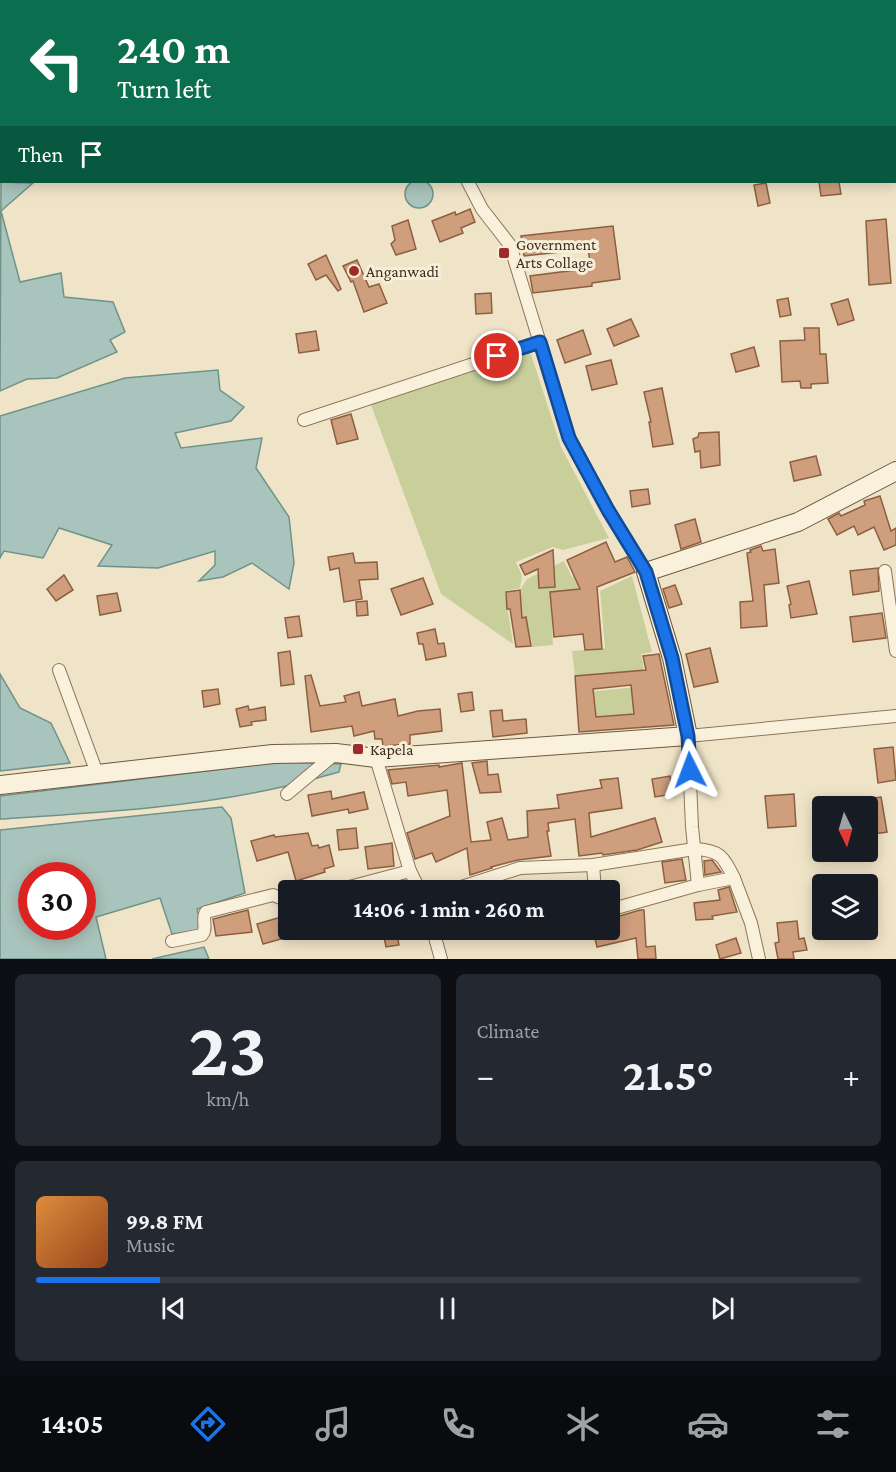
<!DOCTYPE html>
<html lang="en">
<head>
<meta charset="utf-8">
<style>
	:root { --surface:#171b24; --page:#242831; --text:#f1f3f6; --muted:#9ea1a6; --line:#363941; --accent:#1a73e8 }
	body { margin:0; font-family:"Crimson Pro",serif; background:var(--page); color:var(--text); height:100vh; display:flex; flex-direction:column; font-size:22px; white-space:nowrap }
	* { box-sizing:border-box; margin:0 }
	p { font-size:20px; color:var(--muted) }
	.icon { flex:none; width:33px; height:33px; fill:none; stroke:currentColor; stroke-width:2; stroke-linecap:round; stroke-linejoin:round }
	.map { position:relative; height:959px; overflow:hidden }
	.sheet { display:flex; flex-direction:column; gap:15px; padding:15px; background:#0d0f14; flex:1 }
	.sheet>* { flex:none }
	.hud { position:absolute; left:0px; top:0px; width:897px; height:183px; box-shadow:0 3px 15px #0003; background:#0b6e4f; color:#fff; overflow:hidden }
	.needle { width:39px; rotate:175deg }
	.fabs { position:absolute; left:812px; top:796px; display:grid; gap:12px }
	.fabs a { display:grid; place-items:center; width:66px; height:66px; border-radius:6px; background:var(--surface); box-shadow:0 3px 15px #0003; font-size:30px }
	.speed { position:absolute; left:18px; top:862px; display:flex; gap:12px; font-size:30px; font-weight:700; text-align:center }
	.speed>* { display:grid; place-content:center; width:78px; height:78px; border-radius:50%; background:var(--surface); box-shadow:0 3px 15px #0003; line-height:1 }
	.speed .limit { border:9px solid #d22; background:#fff; color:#111 }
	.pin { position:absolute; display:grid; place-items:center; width:51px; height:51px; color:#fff; margin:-26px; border:3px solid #fff; border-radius:50%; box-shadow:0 2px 6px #0007 }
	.me { position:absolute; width:66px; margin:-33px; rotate:357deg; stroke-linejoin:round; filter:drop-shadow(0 0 4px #0008) }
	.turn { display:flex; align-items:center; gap:21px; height:126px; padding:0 18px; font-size:27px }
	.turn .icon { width:78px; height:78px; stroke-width:2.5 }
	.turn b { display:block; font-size:42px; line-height:51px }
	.then { display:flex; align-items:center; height:57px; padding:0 18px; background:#0003; gap:12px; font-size:22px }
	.big { font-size:45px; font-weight:700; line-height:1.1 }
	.sheet .card { flex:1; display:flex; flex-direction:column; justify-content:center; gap:9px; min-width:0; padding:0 21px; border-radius:9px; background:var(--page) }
	.sheet .dial { align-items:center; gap:0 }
	.dial b { font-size:78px; line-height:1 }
	.song { display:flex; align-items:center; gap:18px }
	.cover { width:72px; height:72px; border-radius:9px; background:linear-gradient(135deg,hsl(30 70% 55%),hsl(20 70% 35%)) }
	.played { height:6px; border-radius:3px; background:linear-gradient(90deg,var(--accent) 15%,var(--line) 15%) }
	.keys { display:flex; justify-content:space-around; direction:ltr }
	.heat { display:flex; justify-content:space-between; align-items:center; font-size:33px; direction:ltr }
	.sheet .tiles { flex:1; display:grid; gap:15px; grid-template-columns:1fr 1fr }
	.card:last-child { grid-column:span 2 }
	.trip { position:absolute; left:278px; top:880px; width:342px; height:60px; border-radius:6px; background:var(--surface); box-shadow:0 3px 15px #0003; font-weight:700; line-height:60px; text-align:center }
	.tab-bar { display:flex; height:96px; justify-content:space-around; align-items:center; background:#090b0e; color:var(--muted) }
	.tab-bar .icon { width:42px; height:42px }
	.tab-bar .current { color:var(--accent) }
	.tab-bar b { font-size:27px; color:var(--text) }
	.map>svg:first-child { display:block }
	.green { fill:#c9cf9b }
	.water { fill:#a9c4bc; stroke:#6f938a; stroke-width:1.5; fill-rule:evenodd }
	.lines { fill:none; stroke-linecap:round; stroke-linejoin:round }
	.stream { stroke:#6f938a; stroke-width:4 }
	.building { fill:#cf9f7d; stroke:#8d5f41; stroke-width:1.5; fill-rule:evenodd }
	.street-casing { stroke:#8d765c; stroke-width:14 }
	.secondary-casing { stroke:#6f573f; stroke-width:20 }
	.street { stroke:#faf1dc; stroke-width:12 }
	.secondary { stroke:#faf1dc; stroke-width:18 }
	.route-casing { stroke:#114b97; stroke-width:15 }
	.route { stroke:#1a73e8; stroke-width:10 }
	.poi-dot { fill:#9e2a2b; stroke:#f7eed8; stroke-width:2 }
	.labels { text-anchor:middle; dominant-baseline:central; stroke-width:6; stroke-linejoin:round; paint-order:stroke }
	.poi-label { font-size:16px; fill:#3d2e20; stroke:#f7eed8; text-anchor:start }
</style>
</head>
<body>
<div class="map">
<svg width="896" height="959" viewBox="0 0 896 959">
	<rect width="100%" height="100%" fill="#f0e4c8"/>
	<g class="green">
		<path d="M528,345L561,447L609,538L563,550L553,547L516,562L522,576L520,588L505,591L513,644L441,594L370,402Z"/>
		<path d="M564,561L572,577L581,573L589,589L550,592L553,645L532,647L526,618H523L520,590L527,579Z"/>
		<path d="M632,576L652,652L641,654L644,670L575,676L572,651L605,648L600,591Z"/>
		<path d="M647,686L633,700L634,714L596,717L595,702L578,703L576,693Z"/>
	</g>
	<g class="water">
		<path d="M1,177L2,182L33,183L1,211L20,282L61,273L64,297L113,302L125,332L110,340L117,352L57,378L27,379L0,391Z"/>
		<circle cx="419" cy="194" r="14"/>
		<path d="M218,370L220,390L244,407L231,421L175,433L181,448L262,438L256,468L289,517L294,563L289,589L252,563L223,577L199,581L215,565V551L158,568L98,566L112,545L59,528L43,558L4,551L0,558V416L125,378Z"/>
		<path d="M0,674L20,708L51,723L70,763L0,771Z"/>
		<path d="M281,762L341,764L339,772C320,777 301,783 282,787C189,808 94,813 0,819V796Z"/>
		<path d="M222,807L231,818L245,893L197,909L203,930L172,934L160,898L96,917L106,959H0V830ZM32,876H82V927H32Z"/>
		<path d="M204,947L209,959H152Z"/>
	</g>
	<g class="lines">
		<path class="stream" d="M270,0H271"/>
	</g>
	<g class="building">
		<path d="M819,182H839L841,194L821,196Z"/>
		<path d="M766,183L770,203L758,206L754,185Z"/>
		<path d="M470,209L475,222L461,228L463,233L440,242L432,221L455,212L456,215Z"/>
		<path d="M886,219L891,283L869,285L866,221Z"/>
		<path d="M408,220L416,249L396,255L391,244L395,240L392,226Z"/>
		<path d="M613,226L620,279L592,283V286L533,293L530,276L591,268L588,249L524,256L521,236Z"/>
		<path d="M326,255L341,289L338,291L326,275L316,280L308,264Z"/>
		<path d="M357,260L369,287L379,284L387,303L364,312L353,281L351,282L343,266Z"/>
		<path d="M491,293L492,313L476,314L475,294Z"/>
		<path d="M788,298L791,315L780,317L777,300Z"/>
		<path d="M848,299L854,320L838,325L831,304Z"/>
		<path d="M631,319L639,336L614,346L607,329Z"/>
		<path d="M804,328H819L820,354H826L828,383L811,384V388H801L800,381L782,382L780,341L805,340Z"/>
		<path d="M583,330L591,354L565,363L557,340Z"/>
		<path d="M316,331L319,350L299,353L296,334Z"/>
		<path d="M754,347L759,366L736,372L731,354Z"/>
		<path d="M611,360L617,384L592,390L586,366Z"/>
		<path d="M662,388L673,444L653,447L649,422H651L644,392Z"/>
		<path d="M351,414L358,439L337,444L331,420Z"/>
		<path d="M719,432L720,465L701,468L700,451L695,452L693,439L698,437L699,433Z"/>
		<path d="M816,456L821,475L794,481L790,462Z"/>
		<path d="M648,489L650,504L632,507L630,491Z"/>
		<path d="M880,496L891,531L896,528V545L884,550L874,527L858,535L854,526L837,535L828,519L839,513L841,516L865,505L864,501Z"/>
		<path d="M695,519L701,542L681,549L675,525Z"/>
		<path d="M606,542L615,562L627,557L635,572L597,587L602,649L585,650L583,634L554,637L550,592L580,589L567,560Z"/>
		<path d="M761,546L763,551L775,549L779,583L764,585L767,626L741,628L740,602L753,601L747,553L751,552L750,550Z"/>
		<path d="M553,550L555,587L539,588L538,569L525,575L520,565Z"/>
		<path d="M353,553L355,563L377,562L378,579L359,580L362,599L344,602L339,568L330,570L328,557Z"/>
		<path d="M878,568L879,591L853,595L850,571Z"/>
		<path d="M64,575L73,590L56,601L47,589Z"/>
		<path d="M423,578L433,604L401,615L391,589Z"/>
		<path d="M809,581L817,614L791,618L789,605L791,604L787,586Z"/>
		<path d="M675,585L682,604L669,608L663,589Z"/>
		<path d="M520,590L522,618L526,617L531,646L516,647L510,609H507L506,592Z"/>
		<path d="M117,593L121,611L100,615L97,596Z"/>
		<path d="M367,601L368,615L357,616L356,602Z"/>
		<path d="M882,613L886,638L853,642L850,617Z"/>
		<path d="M299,616L302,636L288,638L285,618Z"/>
		<path d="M435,629L438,644L444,643L446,656L426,660L423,644H419L417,633Z"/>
		<path d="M710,648L718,682L694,687L686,654Z"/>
		<path d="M290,651L294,684L281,686L278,653Z"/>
		<path d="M659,654L674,725L579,732L575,676L646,670L643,656ZM631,685L634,714L596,717L593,689Z"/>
		<path d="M311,675L320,706L346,702L344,696L359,692L362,706L395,699L398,716L418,711L440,709L442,731L410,735V744L383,746L382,739H375L374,731L354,736L352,726L311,732L305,676Z"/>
		<path d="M218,689L220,704L204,707L202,691Z"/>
		<path d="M472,692L474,710L461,712L458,694Z"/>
		<path d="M248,706L249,710L265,707L266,720L251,722L252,725L240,727L236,709Z"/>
		<path d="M502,710L503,721L526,719L527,733L493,737L490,711Z"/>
		<path d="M893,747L896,780L878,783L874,749Z"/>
		<path d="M487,761L488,775L498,774L501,792L480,793L472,763Z"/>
		<path d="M462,763L471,842L491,840L487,822L502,818L508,840L528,837L527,811L559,808L557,795L602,788L600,780L618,778L622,808L589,813L591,837L655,818L662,842L637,850L603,855L602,853L579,856L575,819L548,823L549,831H547L551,856L518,860L491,867L492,868L470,875L467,848L436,862L432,853L415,859L407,833L450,816L447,790L408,796L406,782L392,784L388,770L439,765V767Z"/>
		<path d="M670,776L673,794L655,797L652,779Z"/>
		<path d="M331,791L332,799L364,792L368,809L349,813L348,809L312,816L308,795Z"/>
		<path d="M794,794L796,826L768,828L765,796Z"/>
		<path d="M881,797L887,832L867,835V799Z"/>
		<path d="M356,828L358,848L339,850L337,830Z"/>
		<path d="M308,833L312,846L318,845L319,848L329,845L334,866L324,869L325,872L296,881L288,852L257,861L251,841L274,835L275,837Z"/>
		<path d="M392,843L394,866L368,869L365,847Z"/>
		<path d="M682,859L686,880L665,883L662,862Z"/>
		<path d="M712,860L721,872L705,875L704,861Z"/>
		<path d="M729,887L737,912L712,916L713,919L696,920L694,903L720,900L718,890Z"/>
		<path d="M248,910L252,932L216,936L213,919Z"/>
		<path d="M640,910H644L646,947L655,946L656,959H638L636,938L597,947L593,930H609V919Z"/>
		<path d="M288,915V937L263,944L257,924Z"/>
		<path d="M797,921L799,939L804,938L807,950L793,952L794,959H778L775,943L779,942L777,923Z"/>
		<path d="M397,935L399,945L386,947L384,937Z"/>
		<path d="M736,938L741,953L720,959L716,945Z"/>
	</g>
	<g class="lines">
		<g class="street-casing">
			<g id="street">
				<path d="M372,0L373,2"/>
				<path d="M821,0V2"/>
				<path d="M106,2L115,0"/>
				<path d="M389,2L391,0"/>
				<path d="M896,121V122"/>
				<path d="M468,182L482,209L510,245L569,438L608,510L646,572"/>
				<path d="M304,420L540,342"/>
				<path d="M885,571L896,651"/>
				<path d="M59,670L98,776"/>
				<path d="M287,794L336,753"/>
				<path d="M593,865L595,891"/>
				<path d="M410,871L420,891"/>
				<path d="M334,891L410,871L376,758"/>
				<path d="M449,891L520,868L593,865L694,849C720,850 723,856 734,878"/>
				<path d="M609,910L698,885"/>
				<path d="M433,930L441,959"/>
				<path d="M172,941L202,935C208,928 201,919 206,912L273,895L288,901"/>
				<path d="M759,959L751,923L734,878L698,885L692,827L688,736L896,716"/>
			</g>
		</g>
		<g class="secondary-casing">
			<path id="secondary" d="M0,785L273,754L336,753L376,758L688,736L672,658L646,572L798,522L896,471"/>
		</g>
		<use href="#street" class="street"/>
		<use href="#secondary" class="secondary"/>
	</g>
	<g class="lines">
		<g class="route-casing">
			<path id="route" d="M497,356L540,342L569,438L608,510L646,572L672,658L688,736L690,770"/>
		</g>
		<use href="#route" class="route"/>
	</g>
	<g class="poi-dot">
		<rect x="498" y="247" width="12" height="12" rx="3"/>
		<circle cx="354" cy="271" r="6"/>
		<rect x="352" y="743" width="12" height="12" rx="3"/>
	</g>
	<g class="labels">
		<g class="poi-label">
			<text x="516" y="244">Government<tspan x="516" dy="18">Arts Collage</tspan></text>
			<text x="366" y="271">Anganwadi</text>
			<text x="370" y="749">Kapela</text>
		</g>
	</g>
</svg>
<div class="fabs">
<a><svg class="needle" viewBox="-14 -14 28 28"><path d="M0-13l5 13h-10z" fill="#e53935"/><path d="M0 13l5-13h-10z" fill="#9ea1a6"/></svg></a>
<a><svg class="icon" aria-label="layers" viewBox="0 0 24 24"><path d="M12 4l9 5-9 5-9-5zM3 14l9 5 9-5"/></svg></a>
</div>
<div class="speed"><div class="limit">30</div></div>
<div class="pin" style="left:497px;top:356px;background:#d93025"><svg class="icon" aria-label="arrive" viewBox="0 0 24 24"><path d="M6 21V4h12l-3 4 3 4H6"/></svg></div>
<svg class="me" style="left:690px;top:770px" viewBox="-20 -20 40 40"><path d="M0-17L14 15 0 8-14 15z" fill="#1a73e8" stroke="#fff" stroke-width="4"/></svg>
<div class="trip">14:06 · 1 min · 260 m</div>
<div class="hud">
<div class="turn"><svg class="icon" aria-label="left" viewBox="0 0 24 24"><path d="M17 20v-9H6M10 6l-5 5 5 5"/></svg><div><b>240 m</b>Turn left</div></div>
<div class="then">Then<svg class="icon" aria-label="arrive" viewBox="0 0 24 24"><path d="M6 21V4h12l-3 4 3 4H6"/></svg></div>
</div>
</div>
<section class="sheet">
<div class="tiles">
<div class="card dial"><b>23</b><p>km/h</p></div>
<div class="card"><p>Climate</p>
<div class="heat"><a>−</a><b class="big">21.5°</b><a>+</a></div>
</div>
<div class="card">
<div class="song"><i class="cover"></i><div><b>99.8 FM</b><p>Music</p></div></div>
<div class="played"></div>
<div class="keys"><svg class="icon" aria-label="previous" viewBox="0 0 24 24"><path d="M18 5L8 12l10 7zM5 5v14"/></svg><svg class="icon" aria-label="pause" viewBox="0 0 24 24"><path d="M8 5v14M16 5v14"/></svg><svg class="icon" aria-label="next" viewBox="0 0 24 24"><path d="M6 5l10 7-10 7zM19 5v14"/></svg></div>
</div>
</div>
</section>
<nav class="tab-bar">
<b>14:05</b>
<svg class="icon current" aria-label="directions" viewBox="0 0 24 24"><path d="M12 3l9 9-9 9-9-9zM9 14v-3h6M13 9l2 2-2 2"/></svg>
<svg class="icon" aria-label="music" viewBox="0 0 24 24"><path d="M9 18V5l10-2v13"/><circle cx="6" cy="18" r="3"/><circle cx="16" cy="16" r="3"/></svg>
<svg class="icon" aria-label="phone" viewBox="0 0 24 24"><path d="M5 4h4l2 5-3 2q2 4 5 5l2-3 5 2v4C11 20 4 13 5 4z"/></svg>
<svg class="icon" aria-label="climate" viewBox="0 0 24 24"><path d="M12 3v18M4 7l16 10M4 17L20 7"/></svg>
<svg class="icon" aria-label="car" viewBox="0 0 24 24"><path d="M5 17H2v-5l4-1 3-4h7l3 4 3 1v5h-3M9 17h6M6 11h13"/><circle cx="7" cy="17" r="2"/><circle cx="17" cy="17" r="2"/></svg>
<svg class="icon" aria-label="filters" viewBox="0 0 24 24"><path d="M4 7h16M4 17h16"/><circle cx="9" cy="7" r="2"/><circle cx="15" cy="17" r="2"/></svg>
</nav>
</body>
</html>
